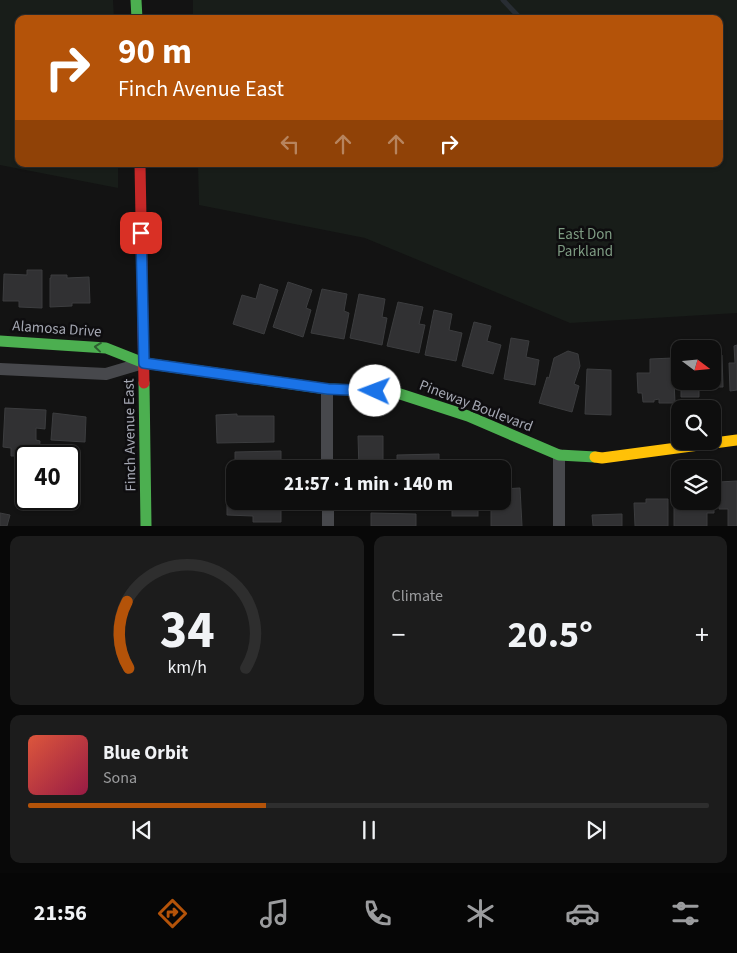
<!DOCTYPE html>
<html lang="en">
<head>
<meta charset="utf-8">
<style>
	:root { --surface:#0e0e0e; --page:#1c1c1c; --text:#f1f3f6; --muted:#9b9c9e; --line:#2e2e2e; --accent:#b45309 }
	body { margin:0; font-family:"Source Sans 3",sans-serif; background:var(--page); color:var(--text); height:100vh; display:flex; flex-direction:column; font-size:19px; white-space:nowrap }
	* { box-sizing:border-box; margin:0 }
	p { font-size:16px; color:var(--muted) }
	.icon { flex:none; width:28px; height:28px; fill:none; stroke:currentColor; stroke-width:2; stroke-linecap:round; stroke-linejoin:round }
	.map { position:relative; height:526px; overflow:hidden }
	.drawer { display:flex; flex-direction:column; gap:10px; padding:10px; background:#080808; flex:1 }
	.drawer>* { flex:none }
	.top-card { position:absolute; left:15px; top:15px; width:708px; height:152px; border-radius:10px; box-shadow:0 1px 4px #0004,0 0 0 1px var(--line); background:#b45309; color:#fff; overflow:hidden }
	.needle { width:32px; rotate:106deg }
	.tools { position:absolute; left:671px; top:340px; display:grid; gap:10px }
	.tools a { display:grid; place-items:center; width:50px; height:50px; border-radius:10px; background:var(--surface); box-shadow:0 1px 4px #0004,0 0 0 1px var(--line); font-size:25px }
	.speed { position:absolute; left:15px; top:445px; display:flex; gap:10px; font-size:25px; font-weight:700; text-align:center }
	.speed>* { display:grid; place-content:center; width:65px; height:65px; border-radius:50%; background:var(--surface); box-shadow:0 1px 4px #0004,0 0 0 1px var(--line); line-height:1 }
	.speed .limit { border:2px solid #111; border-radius:8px; background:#fff; color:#111 }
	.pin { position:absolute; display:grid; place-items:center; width:42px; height:42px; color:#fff; margin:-21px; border-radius:10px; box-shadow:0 2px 8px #0006 }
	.me { position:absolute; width:55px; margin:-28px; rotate:272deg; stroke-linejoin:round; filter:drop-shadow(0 0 4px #0008) }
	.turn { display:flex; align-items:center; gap:18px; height:105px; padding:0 20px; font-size:22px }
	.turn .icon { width:65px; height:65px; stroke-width:2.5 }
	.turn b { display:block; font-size:35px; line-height:42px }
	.lanes { display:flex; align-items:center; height:48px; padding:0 20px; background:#0003; justify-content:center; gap:25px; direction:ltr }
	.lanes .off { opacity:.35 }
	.big { font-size:38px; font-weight:700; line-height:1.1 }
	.drawer .widget { flex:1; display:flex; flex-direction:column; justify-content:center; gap:8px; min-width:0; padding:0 18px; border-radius:10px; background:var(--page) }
	.drawer .dial { align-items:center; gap:0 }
	.dial svg { height:130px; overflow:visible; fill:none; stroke:var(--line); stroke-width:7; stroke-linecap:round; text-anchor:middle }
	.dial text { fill:var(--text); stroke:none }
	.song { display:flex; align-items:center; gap:15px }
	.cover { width:60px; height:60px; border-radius:8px; background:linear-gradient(135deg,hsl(10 70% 55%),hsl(340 70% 35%)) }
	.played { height:5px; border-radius:2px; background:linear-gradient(90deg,var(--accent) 35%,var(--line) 35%) }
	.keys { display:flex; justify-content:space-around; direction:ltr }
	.heat { display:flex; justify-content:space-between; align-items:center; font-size:28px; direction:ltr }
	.drawer .tiles { flex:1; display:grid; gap:10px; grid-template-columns:1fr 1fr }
	.widget:last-child { grid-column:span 2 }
	.trip { position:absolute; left:226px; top:460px; width:285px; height:50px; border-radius:10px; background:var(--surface); box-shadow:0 1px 4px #0004,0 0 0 1px var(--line); font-weight:700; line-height:50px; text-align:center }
	.tab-bar { display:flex; height:80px; justify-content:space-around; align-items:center; background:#060606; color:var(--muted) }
	.tab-bar .icon { width:35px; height:35px }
	.tab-bar .selected { color:var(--accent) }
	.tab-bar b { font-size:22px; color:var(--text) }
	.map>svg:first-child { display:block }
	.green { fill:#181d19 }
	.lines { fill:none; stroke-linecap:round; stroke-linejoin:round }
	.stream { stroke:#282d33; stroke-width:5 }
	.building { fill:#313133; stroke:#3c3d3f }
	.street { stroke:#47484c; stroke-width:12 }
	.fast { stroke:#4caf50; stroke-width:11 }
	.slow { stroke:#ffc107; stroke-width:11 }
	.jam { stroke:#c62828; stroke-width:11 }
	.oneway { stroke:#2d5e30 }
	.route-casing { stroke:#114b97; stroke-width:12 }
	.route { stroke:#1a73e8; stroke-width:9 }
	.labels { text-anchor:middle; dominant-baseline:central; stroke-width:5; stroke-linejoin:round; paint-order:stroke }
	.park-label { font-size:15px; fill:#7e9c83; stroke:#0e0d0f }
	.street-label { font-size:15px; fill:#a5a8b3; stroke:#0e0d0f }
</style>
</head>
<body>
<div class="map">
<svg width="737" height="526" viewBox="0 0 737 526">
	<rect width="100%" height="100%" fill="#131313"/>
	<g class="green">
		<path d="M0,0H113L114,19H19V164H118V188L0,165Z"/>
		<path d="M193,0H737V313L570,323L365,238L199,205L198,164H719V19H193Z"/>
	</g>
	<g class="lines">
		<path class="stream" d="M503,0L521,19"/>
	</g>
	<g class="building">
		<path d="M27,270H42V308L19,307V301H3L4,274L27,275Z"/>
		<path d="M51,275H67V278L89,277L90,303H72V306L50,307V278H51Z"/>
		<path d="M288,282L312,290L306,308L311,310L303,337L273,327Z"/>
		<path d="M260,284L278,290L264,334L233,324L242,295L256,299Z"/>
		<path d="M322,289L347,294L344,311L349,313L344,339L311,333Z"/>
		<path d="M359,294L385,299L382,317L387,318L382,345L350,338Z"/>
		<path d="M398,302L423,307L419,324L425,325L419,353L387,346Z"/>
		<path d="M434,310L452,314L449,330L462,333L456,361L425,355Z"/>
		<path d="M474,322L491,326L487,341L501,345L493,374L462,366Z"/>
		<path d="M511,338L529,341L526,357L539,360L535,385L504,379Z"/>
		<path d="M737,345V390L730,391L729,363H735L734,346Z"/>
		<path d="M568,351L578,354L580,366L574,384L579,386L572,412L539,403L547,377L549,378L554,358Z"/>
		<path d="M719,352V355H722L723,387H699V397H681V381H712V353Z"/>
		<path d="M673,358L675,403H659V399L654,400V402H643L642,393H638L637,373H650V359Z"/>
		<path d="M587,369L611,370V415L585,414Z"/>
		<path d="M5,408L46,410L45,429L36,428V440L40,441L39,456H11V448L3,447Z"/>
		<path d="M53,413L86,417L85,442L51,440Z"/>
		<path d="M237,414V416H274V442L217,443L216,415Z"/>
		<path d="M358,436H383V469H359Z"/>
		<path d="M281,451V469H235V478V452Z"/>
		<path d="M439,454V469H397V455Z"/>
		<path d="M737,481V526H728V509H719V482Z"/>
		<path d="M520,488L522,526H491V501H502V489Z"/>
		<path d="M227,491H235V501H281V522H253V516L227,515Z"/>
		<path d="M674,495H680V501H712L714,495V513H707V526H674Z"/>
		<path d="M646,499H668V526H635L634,503H646Z"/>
		<rect x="452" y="501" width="26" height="15"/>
		<path d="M0,513L10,515L7,526H0Z"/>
		<path d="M371,513L416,514V526H371Z"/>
		<path d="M622,514V526H593L592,515Z"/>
	</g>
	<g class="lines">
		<g class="street">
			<path d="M0,369L106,374L143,363"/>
			<path d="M559,455V526"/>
			<path d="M327,469V389"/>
			<path d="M328,501V526"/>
		</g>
		<g class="fast">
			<path d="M136,0L137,19"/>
			<path d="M0,341L106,348L144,363L327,389L391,391L468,416L559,455L595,457"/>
			<path d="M144,383L146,526"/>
		</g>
		<path class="slow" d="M595,457L602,458L737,440"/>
		<path class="jam" d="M140,164L144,383"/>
	</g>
	<defs><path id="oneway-chevron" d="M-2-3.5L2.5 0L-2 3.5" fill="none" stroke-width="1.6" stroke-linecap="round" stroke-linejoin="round" transform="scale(1.25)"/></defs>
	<use class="oneway" href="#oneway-chevron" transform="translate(98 347) rotate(-174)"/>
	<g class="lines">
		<g class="route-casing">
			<path id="route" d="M141,233L144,363L328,389L375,391"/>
		</g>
		<use href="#route" class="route"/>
	</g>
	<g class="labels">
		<g class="park-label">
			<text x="585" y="234">East Don<tspan x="585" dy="17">Parkland</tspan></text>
		</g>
		<g class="street-label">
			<text transform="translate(57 329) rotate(4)">Alamosa Drive</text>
			<text transform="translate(476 406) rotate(21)">Pineway Boulevard</text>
			<text transform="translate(130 435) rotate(-91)">Finch Avenue East</text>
		</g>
	</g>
</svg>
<div class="tools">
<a><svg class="needle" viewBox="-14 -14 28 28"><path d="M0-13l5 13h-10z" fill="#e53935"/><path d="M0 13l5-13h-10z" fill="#9b9c9e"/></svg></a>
<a><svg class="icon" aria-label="search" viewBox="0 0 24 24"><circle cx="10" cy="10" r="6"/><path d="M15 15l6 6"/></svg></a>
<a><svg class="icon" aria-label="layers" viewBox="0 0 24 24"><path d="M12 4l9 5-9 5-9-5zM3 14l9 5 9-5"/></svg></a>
</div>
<div class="speed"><div class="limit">40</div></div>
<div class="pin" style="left:141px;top:233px;background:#d93025"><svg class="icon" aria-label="arrive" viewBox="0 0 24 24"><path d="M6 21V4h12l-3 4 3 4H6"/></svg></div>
<svg class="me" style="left:375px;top:391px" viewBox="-20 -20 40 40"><circle r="19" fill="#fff"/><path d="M0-13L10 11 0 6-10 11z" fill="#1a73e8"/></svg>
<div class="trip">21:57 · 1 min · 140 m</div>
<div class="top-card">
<div class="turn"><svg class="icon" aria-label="right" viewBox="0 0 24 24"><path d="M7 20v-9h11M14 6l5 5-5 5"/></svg><div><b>90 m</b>Finch Avenue East</div></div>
<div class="lanes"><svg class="icon off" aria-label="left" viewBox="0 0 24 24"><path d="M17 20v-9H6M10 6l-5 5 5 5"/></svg><svg class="icon off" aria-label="ahead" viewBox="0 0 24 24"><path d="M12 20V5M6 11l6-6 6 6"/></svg><svg class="icon off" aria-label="ahead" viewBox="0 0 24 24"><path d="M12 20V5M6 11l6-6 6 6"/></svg><svg class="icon" aria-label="right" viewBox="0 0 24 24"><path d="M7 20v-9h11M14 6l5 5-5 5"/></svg></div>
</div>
</div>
<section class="drawer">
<div class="tiles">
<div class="widget dial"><svg viewBox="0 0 100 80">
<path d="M14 69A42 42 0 1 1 86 69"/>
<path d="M14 69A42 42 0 0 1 13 28" stroke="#b45309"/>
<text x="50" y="56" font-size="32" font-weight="700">34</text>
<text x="50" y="72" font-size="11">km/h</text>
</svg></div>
<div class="widget"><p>Climate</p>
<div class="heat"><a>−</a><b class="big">20.5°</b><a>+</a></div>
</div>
<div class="widget">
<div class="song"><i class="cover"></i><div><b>Blue Orbit</b><p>Sona</p></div></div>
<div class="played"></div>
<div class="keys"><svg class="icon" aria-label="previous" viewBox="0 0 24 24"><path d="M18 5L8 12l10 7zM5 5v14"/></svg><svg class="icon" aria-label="pause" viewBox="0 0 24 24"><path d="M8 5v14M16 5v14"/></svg><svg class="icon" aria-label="next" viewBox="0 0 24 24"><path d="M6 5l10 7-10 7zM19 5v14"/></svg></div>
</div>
</div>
</section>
<nav class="tab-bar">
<b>21:56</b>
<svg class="icon selected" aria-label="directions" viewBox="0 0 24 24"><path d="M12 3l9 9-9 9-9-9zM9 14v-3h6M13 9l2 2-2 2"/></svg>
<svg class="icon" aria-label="music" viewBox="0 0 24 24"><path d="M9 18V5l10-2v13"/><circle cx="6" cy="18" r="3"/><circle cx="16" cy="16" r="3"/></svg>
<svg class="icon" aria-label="phone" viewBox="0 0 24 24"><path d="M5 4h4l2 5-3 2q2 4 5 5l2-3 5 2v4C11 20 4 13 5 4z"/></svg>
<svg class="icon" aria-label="climate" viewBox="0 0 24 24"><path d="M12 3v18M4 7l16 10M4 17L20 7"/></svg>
<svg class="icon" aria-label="car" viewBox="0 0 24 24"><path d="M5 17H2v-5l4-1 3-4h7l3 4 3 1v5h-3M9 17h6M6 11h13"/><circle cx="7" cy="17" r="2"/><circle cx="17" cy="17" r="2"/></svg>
<svg class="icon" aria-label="filters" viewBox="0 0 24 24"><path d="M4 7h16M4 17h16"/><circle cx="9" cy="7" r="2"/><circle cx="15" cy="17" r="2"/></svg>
</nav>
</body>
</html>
